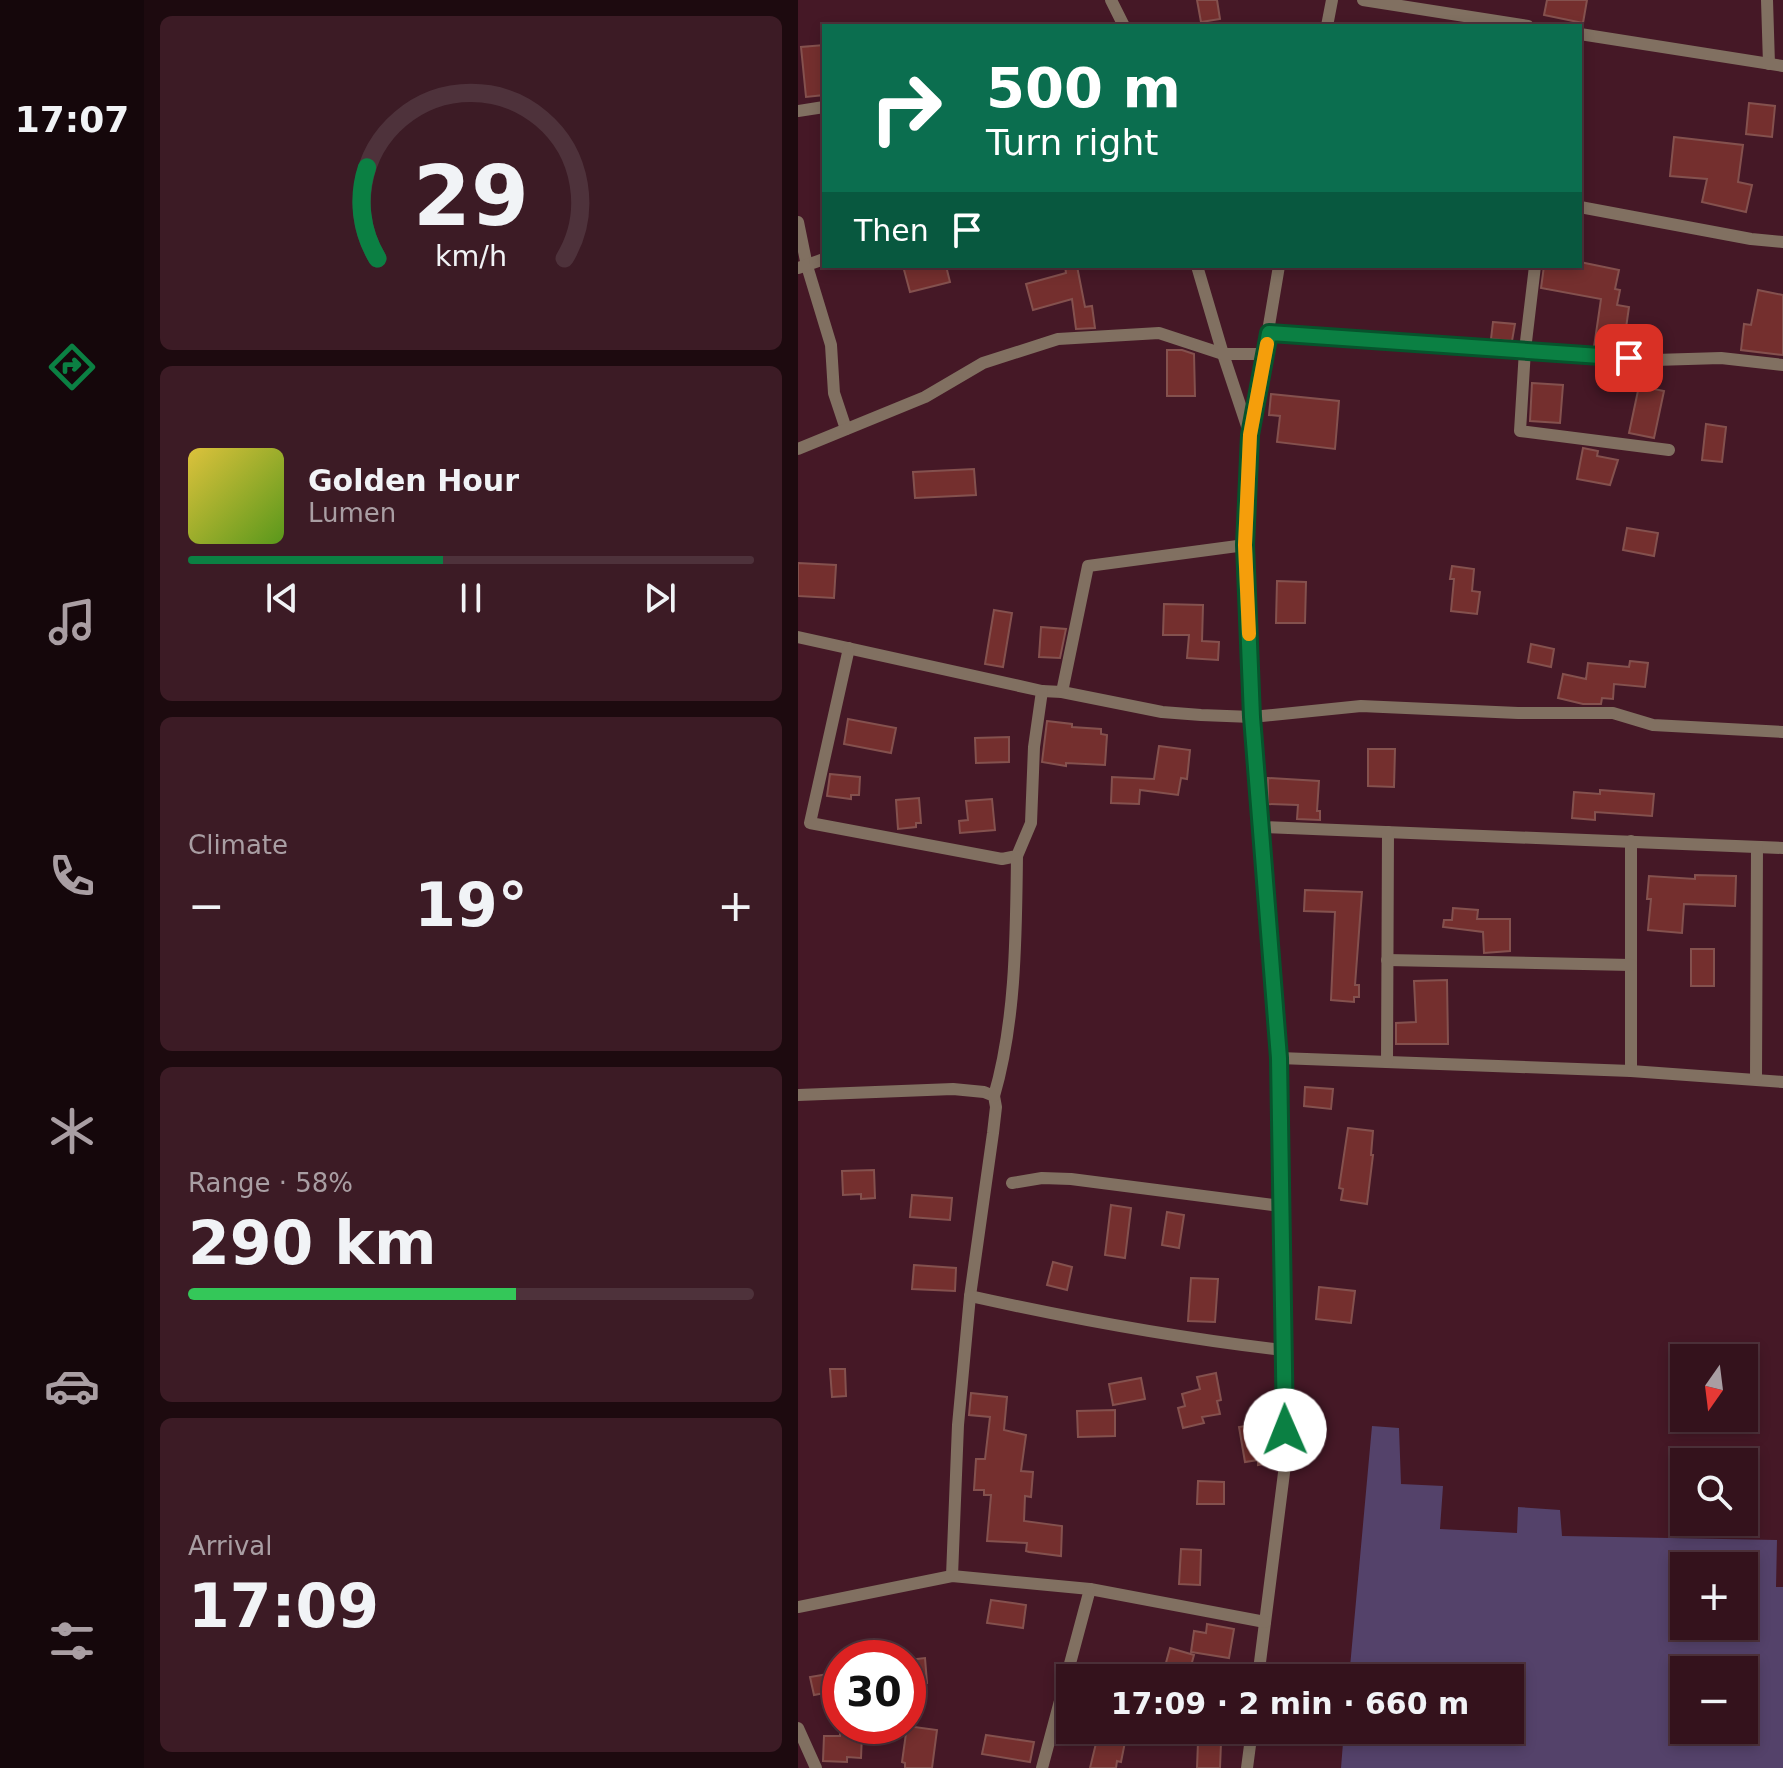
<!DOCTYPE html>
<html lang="en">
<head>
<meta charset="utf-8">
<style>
	:root { --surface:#34121c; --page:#3c1b25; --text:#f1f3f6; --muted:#a99ea3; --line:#4e323b; --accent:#0b8043 }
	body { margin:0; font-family:"DejaVu Sans",sans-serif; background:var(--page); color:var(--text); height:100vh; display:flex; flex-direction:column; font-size:30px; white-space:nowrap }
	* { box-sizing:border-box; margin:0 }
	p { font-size:26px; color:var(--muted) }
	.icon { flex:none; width:44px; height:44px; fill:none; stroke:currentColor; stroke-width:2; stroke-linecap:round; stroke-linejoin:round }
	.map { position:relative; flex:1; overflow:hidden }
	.drawer { display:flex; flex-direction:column; gap:16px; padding:16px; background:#1d0a0f; width:654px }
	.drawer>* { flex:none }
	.top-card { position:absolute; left:24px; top:24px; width:760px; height:244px; border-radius:0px; box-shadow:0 4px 12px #0003,0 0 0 2px var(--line); background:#0b6e4f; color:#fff; overflow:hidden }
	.needle { width:52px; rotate:194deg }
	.buttons { position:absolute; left:872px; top:1344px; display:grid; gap:16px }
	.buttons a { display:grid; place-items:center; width:88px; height:88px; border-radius:0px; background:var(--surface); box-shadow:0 4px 12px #0003,0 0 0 2px var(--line); font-size:40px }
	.speed { position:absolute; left:24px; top:1640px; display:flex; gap:16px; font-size:40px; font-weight:700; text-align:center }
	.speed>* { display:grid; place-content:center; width:104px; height:104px; border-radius:50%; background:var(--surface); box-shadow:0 4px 12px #0003,0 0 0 2px var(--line); line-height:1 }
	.speed .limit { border:12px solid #d22; background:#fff; color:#111 }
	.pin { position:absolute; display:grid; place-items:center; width:68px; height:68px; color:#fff; margin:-34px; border-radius:16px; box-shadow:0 4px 12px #0006 }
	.me { position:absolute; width:88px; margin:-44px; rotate:359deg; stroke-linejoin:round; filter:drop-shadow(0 0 6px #0008) }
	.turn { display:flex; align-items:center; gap:28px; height:168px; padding:0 32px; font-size:36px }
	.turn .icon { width:104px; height:104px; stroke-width:2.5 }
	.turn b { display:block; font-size:56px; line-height:68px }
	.then { display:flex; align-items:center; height:76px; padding:0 32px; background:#0003; gap:16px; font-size:30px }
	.big { font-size:60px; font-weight:600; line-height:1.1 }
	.drawer .widget { flex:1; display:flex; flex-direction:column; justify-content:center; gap:12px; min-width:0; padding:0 28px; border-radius:12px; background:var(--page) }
	.drawer .dial { align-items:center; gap:0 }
	.dial svg { height:208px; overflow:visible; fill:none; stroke:var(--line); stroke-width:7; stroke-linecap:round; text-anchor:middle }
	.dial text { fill:var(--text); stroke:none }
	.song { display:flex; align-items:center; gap:24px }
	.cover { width:96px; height:96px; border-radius:12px; background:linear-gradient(135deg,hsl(50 70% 55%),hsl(90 70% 35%)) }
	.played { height:8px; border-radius:4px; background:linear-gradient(90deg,var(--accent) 45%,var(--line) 45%) }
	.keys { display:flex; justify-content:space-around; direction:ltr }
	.heat { display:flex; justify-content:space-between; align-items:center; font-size:44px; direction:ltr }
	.charge { height:12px; border-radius:6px; background:linear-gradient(90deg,#34c759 58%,var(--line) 0) }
	.trip { position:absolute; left:258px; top:1664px; width:468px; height:80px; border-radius:0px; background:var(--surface); box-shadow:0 4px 12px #0003,0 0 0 2px var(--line); font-weight:600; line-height:80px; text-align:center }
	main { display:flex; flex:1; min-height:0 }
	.dock { display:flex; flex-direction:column; width:144px; justify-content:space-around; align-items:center; background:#15070b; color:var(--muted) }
	.dock .icon { width:56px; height:56px }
	.dock .on { color:var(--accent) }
	.dock b { font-size:36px; color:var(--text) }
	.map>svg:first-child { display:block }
	.green { fill:#54426a; fill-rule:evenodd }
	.building { fill:#742f2e; stroke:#84514e; stroke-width:2 }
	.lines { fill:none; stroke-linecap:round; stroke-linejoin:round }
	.minor { stroke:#817061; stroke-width:12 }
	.route-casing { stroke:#07532c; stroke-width:20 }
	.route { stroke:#0b8043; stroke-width:14 }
	.slow { stroke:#f59e0b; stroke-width:14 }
</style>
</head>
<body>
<main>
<nav class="dock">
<b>17:07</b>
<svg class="icon on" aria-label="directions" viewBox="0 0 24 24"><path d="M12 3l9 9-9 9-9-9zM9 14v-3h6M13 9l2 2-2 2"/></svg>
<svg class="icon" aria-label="music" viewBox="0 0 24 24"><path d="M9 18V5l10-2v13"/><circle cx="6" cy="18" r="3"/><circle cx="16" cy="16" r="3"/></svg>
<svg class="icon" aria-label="phone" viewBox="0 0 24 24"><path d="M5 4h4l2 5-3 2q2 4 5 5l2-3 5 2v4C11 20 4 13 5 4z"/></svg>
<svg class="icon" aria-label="climate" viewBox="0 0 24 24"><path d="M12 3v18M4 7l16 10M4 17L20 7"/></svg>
<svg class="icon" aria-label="car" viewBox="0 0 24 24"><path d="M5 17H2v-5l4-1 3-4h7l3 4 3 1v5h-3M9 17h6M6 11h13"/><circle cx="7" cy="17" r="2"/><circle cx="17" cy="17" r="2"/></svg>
<svg class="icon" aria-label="filters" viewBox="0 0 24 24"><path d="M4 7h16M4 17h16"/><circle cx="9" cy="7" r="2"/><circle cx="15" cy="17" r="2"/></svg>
</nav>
<section class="drawer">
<div class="widget dial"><svg viewBox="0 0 100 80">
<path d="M14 69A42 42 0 1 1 86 69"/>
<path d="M14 69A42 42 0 0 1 10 34" stroke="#0b8043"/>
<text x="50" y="56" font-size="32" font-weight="700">29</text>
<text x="50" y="72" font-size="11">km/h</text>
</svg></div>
<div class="widget">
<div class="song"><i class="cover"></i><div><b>Golden Hour</b><p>Lumen</p></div></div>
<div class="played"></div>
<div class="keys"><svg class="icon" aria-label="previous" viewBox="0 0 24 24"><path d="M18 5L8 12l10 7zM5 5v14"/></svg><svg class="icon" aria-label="pause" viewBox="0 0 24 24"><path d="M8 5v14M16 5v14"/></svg><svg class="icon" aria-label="next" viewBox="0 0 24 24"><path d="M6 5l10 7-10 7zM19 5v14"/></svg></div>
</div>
<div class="widget"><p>Climate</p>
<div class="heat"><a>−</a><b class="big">19°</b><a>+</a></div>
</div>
<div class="widget"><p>Range · 58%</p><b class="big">290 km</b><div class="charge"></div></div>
<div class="widget"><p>Arrival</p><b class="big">17:09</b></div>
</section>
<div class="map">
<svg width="985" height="1768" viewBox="0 0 985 1768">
	<rect width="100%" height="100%" fill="#451826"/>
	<path class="green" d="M574,1426L601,1428L603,1484L645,1486L642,1529L719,1533L720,1507L762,1510L764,1536L979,1540L978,1587H985V1768H543L546,1730H712V1678H551ZM886,1566H946V1626H886ZM886,1670H946V1730H886Z"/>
	<g class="building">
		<path d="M399,0H419L422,19L403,22Z"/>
		<path d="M749,0H789L785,23L746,15Z"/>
		<path d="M26,45V95L8,97L3,47Z"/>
		<path d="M951,103L977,106L974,137L948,134Z"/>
		<path d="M876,137L945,145L940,182L954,185L948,212L904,202L909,179L872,176Z"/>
		<path d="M782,262L821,270L817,289L822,290L819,305L831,307L825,349L796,347L803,299L743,288L746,266H782Z"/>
		<path d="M105,266H148L152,282L112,292Z"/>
		<path d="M267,266H279L287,307L294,306L297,328L278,329L274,299L235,310L228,284L268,273Z"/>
		<path d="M960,290L985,295V355L943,350L946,324L953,325Z"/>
		<path d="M695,322L717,324L714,341L693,339Z"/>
		<path d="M369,350H384L396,354L397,396H369Z"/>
		<path d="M734,383L765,385L762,423L732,421Z"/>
		<path d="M841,386L866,391L856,438L831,433Z"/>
		<path d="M473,394L541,401L537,449L479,442L482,416L471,415Z"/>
		<path d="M908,424L928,427L924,462L904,460Z"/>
		<path d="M785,448L800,451L799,456L820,460L812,485L779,479Z"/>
		<path d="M176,469L178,495L117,498L115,472Z"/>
		<path d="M829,528L860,533L856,556L825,550Z"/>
		<path d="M0,563L38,565L36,598L0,596Z"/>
		<path d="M654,566L676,569L674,591L682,592L679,614L653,611L656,579H652Z"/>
		<path d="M479,581L508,582L507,623H478Z"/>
		<path d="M366,604L405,605L404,641L421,642L420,660L389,658L391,635H365Z"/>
		<path d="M196,610L214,613L205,667L187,664Z"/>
		<path d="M243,627L268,629L262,658L241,657Z"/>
		<path d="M733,644L756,649L753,667L730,662Z"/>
		<path d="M832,661L850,663L847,687L816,684L815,699L804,698L803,704H785L760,698L765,674L788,679L790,663L831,667Z"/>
		<path d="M50,719L98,728L93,753L46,744Z"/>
		<path d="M249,721L274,724V727L303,729V734L309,735L307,765L268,763V766L244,762Z"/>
		<path d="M211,737V762L178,763L177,738Z"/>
		<path d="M361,746L392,750L389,779L383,778L380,795L342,790L341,804L313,803L314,777L356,779Z"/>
		<path d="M570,749H597L596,787L570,786Z"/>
		<path d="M32,774L62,777L61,795H53V799L29,796Z"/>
		<path d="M470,778L521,781L519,811H522V820L499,819L500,805L470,804Z"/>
		<path d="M802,790L856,794L854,816L797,812V820L774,818L776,792L802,794Z"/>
		<path d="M121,798L123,823H118V827L100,829L98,800Z"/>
		<path d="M194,799L197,830L162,833L161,821L170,820L168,801Z"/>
		<path d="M897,875L938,876L937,906L886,904L884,933L850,930L853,899H849L851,876L897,879Z"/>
		<path d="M507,890L564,892L557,985H561V997H556V1002L533,1000L537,912L506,911Z"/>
		<path d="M655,908L680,910L679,919H712V951L686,953L685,932L645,927L646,920H654Z"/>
		<rect x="893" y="949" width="23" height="37"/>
		<path d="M649,980L650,1044H598V1023L618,1022L616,981Z"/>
		<path d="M507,1087L535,1089L533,1109L506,1106Z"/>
		<path d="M550,1128L575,1131L573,1155H575L569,1204L543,1200L545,1189L541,1188Z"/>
		<path d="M76,1170L77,1198L63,1199V1194L45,1195L44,1171Z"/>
		<path d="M114,1195L154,1198L152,1220L112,1217Z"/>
		<path d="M313,1205L333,1208L327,1258L307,1255Z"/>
		<path d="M369,1212L386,1215L381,1248L364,1245Z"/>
		<path d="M255,1262L274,1267L269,1290L249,1285Z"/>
		<path d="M116,1265L158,1268L157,1291L114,1289Z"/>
		<path d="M393,1278L420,1279L417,1322L390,1321Z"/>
		<path d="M521,1287L557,1291L553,1323L518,1319Z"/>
		<path d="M32,1369H47L48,1396L34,1397Z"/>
		<path d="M418,1373L423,1400L419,1401L422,1414L404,1417L406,1423L385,1428L380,1408L387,1406L384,1394L402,1389L399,1377Z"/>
		<path d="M343,1378L347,1399L315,1405L311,1384Z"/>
		<path d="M173,1393L209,1397L206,1430L228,1435L223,1471L235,1472L233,1497L227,1496L226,1521L264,1526L263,1556L231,1552L228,1551L229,1543L189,1541L193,1495H186V1490H176L178,1459H187L192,1417L171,1415Z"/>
		<path d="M317,1410V1436L280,1437L279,1411Z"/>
		<path d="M465,1423L472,1463L460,1465V1460L447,1462L441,1427Z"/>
		<path d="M400,1481L426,1482V1504H399Z"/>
		<path d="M383,1549L403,1550L402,1585L381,1584Z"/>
		<path d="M193,1600L228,1605L225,1628L189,1623Z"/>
		<path d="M409,1624L436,1629L431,1658L393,1652L396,1631L408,1633Z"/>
		<path d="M372,1648L396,1655L390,1677L366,1670Z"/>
		<path d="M127,1658L129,1683L110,1685V1660Z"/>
		<path d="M42,1672V1690L16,1695L12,1677Z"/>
		<path d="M109,1726L139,1730L134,1768H107V1763L104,1762Z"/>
		<path d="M301,1731L325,1737L324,1741L327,1742L323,1762L319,1761L318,1768H292Z"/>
		<path d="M42,1732L64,1734L63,1758L49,1757V1762L25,1761L26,1736H42Z"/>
		<path d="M188,1735L236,1742L232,1762L184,1754Z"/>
		<path d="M400,1742L423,1743L422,1768H399Z"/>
	</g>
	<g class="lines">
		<g class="minor">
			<path d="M313,0L326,26"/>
			<path d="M565,0L730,26"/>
			<path d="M969,0L971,64"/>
			<path d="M529,26L534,0"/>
			<path d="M782,34L985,66"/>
			<path d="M0,111L26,107"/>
			<path d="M782,207L953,239L985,242"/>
			<path d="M0,222L9,266L33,345L36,393L48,429"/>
			<path d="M399,266L425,354L452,435L447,545L454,717L481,1058L488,1457L460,1678"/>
			<path d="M737,266L727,350L722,431L871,450"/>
			<path d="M0,268L26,259"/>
			<path d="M471,333L857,360L923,358L985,365"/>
			<path d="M453,432L481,266"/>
			<path d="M0,449L127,397L185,363L260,339L361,333L425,354H467"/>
			<path d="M0,637L244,691L264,692L364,712L403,715L454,717L563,706L720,713H815L855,725L985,732"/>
			<path d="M51,648L12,823L204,859L219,856L233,823L236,747L244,691"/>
			<path d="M264,692L290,566L447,545"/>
			<path d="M463,827L985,848"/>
			<path d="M833,841V1071"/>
			<path d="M589,960L833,965"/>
			<path d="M481,1058L833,1071L985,1082"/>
			<path d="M589,1062L590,832"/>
			<path d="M958,1079L959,847"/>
			<path d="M0,1095L155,1089L186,1092L196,1096L198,1107L195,1133L172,1296L160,1425L154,1576"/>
			<path d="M196,1096C218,1021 218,934 219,856"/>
			<path d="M214,1183L244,1178L273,1179L483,1206"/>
			<path d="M172,1296C276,1319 379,1338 485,1350"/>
			<path d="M0,1607L154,1576L292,1589L467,1622"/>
			<path d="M0,1728L18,1768"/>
			<path d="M244,1768L292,1589"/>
			<path d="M449,1768L454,1730"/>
		</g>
	</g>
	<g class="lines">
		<g class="route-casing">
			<path id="route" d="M487,1430L481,1058L454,717L447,545L452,435L471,333L831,358"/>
		</g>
		<use href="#route" class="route"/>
		<path class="slow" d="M451,634L447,545L452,435L469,344"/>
	</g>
</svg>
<div class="buttons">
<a><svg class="needle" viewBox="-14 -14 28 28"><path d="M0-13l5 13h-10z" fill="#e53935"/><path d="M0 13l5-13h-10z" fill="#a99ea3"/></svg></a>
<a><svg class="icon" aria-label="search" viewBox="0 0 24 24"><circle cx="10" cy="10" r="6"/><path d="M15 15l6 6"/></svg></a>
<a>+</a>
<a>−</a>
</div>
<div class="speed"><div class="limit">30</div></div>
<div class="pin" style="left:831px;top:358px;background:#d93025"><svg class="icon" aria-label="arrive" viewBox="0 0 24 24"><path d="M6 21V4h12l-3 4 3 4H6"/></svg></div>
<svg class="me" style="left:487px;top:1430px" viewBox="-20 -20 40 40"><circle r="19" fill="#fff"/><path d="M0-13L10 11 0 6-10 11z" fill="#0b8043"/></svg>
<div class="trip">17:09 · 2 min · 660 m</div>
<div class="top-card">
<div class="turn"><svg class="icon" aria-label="right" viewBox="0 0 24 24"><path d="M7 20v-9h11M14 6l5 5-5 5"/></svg><div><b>500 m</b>Turn right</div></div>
<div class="then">Then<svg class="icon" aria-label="arrive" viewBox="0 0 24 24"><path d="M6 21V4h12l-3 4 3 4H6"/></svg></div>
</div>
</div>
</main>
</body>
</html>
